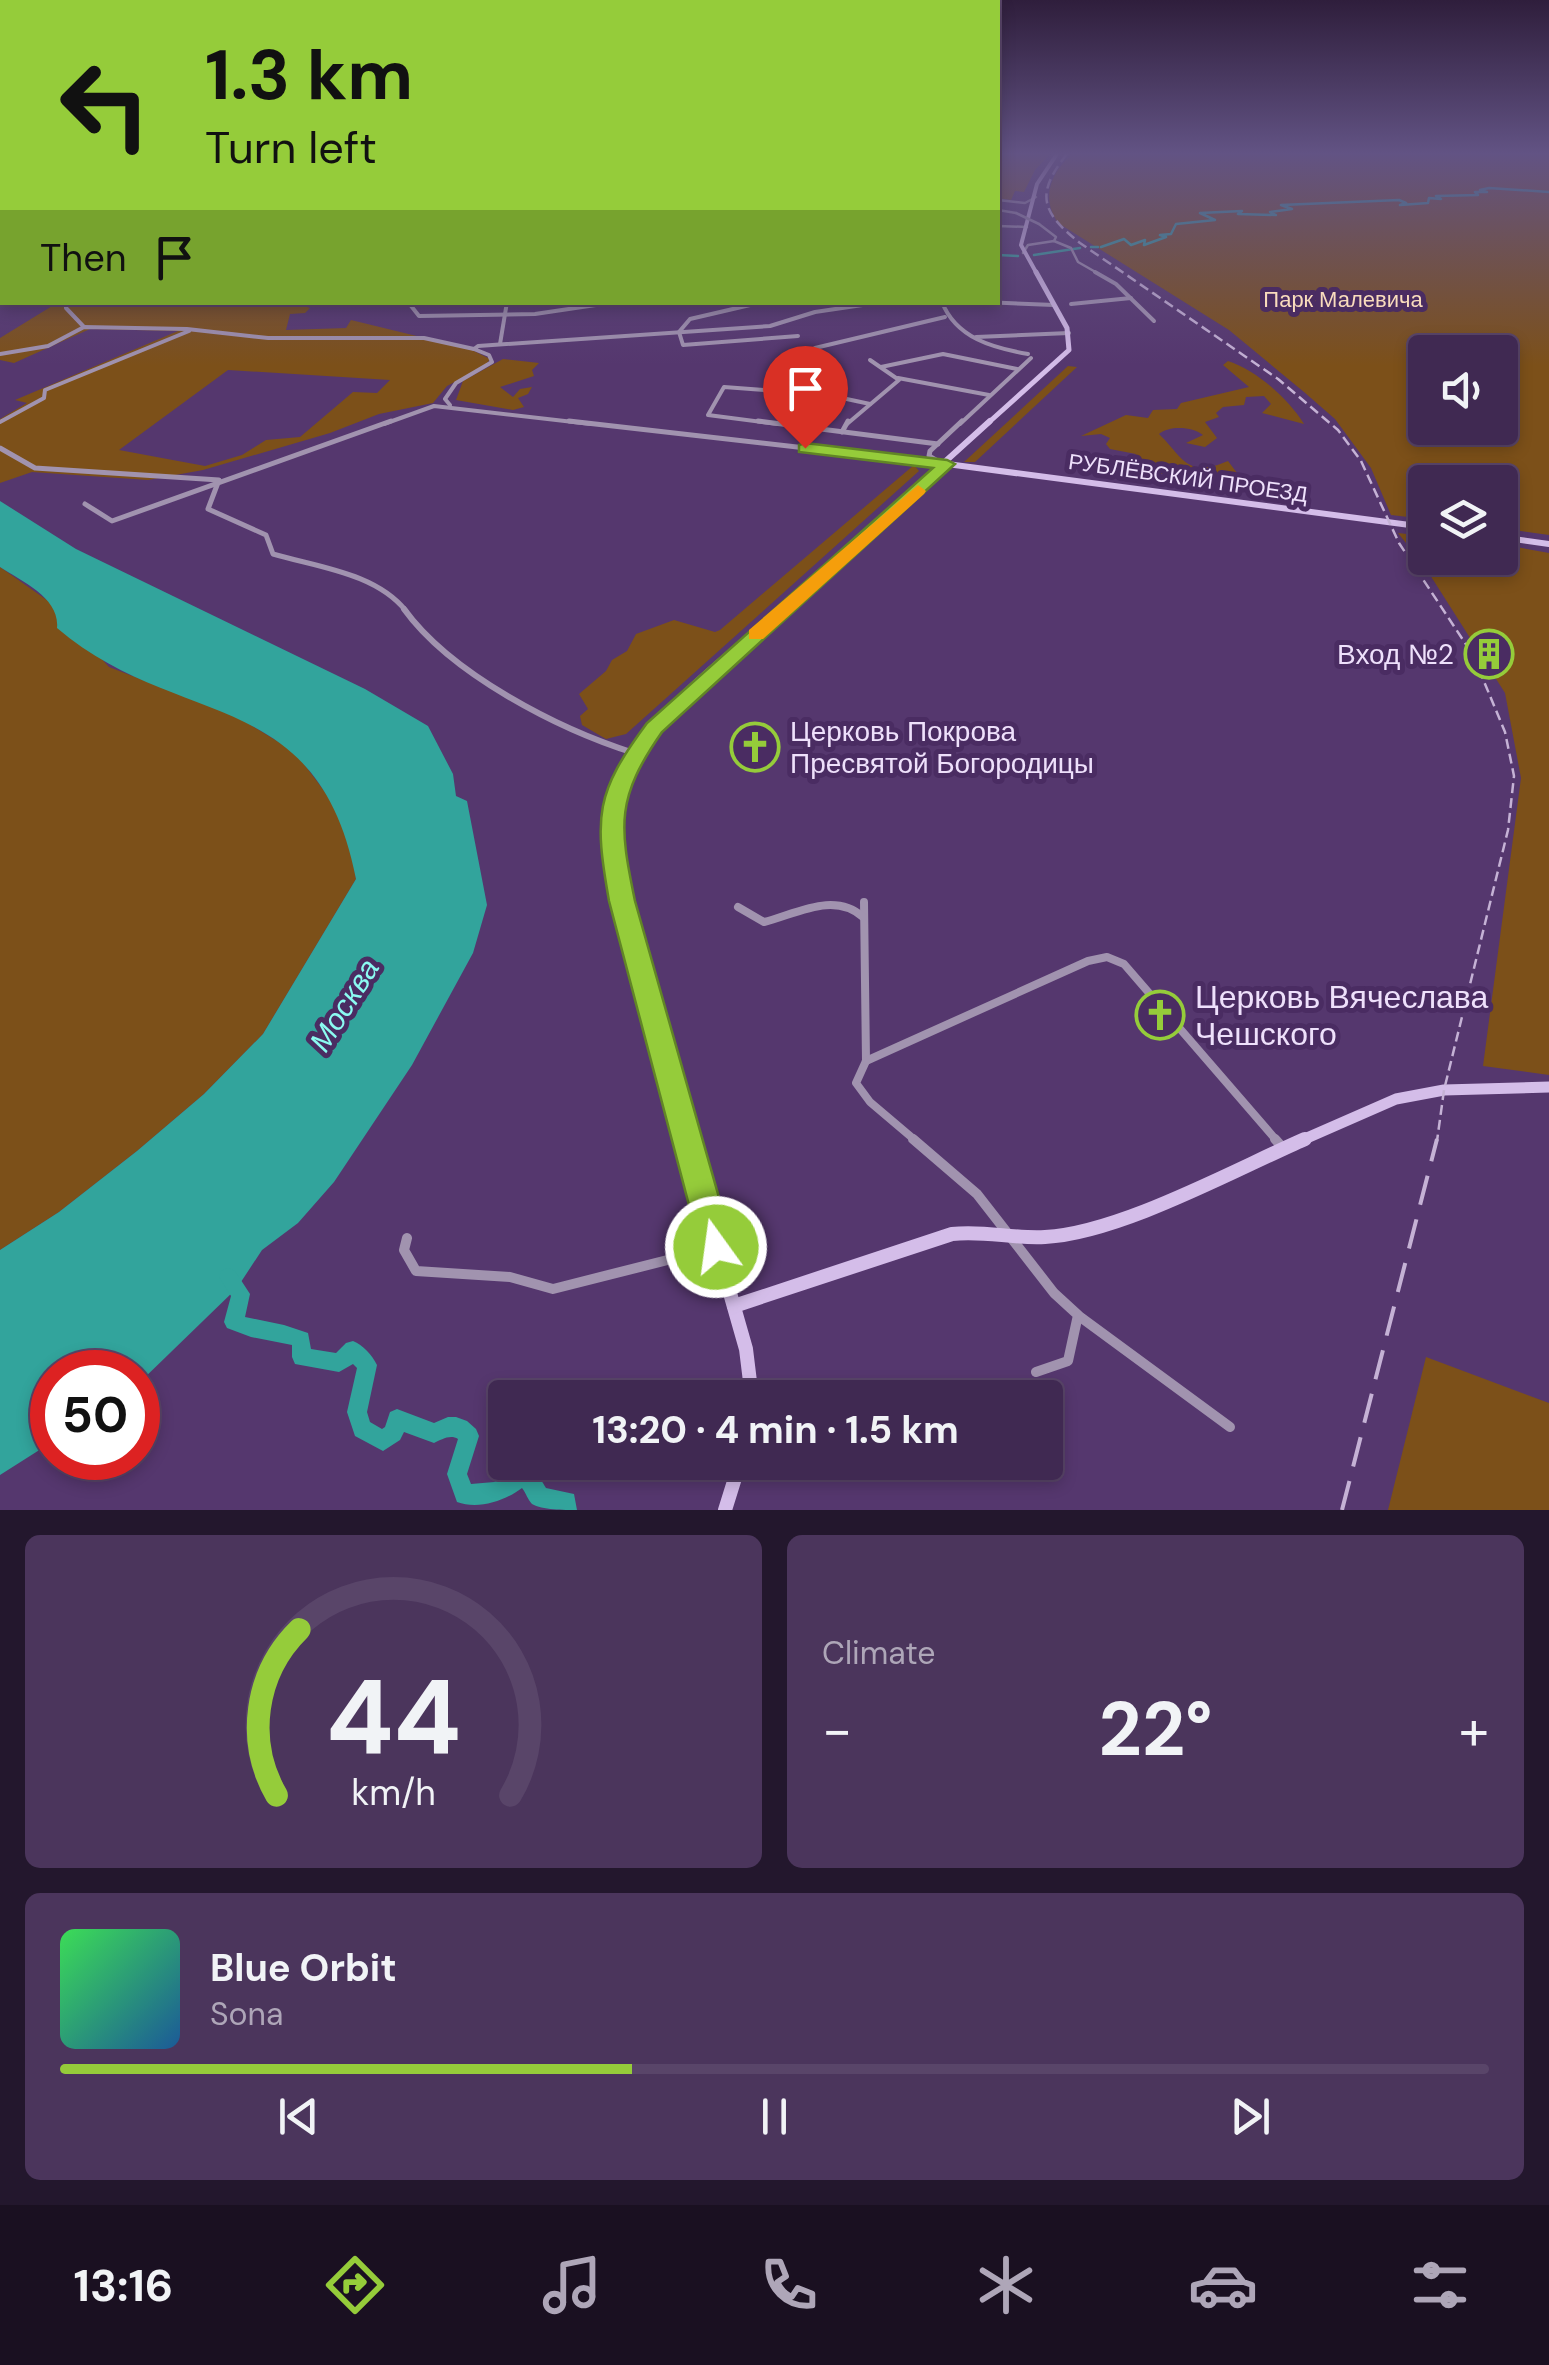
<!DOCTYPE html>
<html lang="en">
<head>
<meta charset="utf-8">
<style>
	:root { --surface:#402952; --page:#4b355c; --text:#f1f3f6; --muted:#aea6b8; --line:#594569; --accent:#95cc3a }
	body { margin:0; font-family:"DM Sans",sans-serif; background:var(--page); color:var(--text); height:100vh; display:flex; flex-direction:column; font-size:38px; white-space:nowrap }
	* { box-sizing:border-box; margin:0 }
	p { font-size:32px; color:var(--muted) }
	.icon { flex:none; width:55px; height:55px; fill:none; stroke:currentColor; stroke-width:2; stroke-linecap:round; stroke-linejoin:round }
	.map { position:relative; height:1510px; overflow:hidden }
	.drawer { display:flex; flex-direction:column; gap:25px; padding:25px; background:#23172d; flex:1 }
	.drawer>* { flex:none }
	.top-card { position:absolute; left:0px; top:0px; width:1000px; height:305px; box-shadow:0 5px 15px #0003,0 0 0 2px var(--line); background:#95cc3a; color:#111; overflow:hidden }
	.fabs { position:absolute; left:1408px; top:335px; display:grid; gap:20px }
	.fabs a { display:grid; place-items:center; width:110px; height:110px; border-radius:10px; background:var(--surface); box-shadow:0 5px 15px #0003,0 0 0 2px var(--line); font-size:50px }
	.speed { position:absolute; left:30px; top:1350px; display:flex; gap:20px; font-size:50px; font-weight:700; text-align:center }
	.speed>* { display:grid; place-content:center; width:130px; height:130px; border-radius:50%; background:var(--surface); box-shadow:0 5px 15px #0003,0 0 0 2px var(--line); line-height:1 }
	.speed .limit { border:15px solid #d22; background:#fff; color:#111 }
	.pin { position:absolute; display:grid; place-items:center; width:85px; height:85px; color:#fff; margin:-102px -42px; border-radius:50% 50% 50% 0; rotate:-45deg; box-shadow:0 0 10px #0007 }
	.pin .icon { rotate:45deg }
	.me { position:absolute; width:110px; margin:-55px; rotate:346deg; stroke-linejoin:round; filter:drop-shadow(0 0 8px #0008) }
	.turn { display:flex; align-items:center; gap:35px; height:210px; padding:0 40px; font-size:45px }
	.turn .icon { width:130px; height:130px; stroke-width:2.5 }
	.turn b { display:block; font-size:70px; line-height:85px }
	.then { display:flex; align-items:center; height:95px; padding:0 40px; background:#0003; gap:20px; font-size:38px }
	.big { font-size:75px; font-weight:700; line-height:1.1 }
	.drawer .tile { flex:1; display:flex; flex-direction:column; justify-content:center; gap:15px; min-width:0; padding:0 35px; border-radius:15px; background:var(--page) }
	.drawer .dial { align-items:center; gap:0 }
	.dial svg { height:260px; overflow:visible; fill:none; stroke:var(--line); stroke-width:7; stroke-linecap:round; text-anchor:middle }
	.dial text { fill:var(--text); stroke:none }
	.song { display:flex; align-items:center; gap:30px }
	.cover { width:120px; height:120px; border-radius:15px; background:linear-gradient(135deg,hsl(130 70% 55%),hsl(210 70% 35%)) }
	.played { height:10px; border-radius:5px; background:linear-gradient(90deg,var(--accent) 40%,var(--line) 40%) }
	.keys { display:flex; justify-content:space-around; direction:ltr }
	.heat { display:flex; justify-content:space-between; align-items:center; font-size:55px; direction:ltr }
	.drawer .tiles { flex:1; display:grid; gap:25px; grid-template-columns:1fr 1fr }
	.tile:last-child { grid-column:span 2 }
	.trip { position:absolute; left:488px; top:1380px; width:575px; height:100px; border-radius:10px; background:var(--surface); box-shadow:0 5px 15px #0003,0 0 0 2px var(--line); font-weight:700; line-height:100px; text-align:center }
	.tabs { display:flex; height:160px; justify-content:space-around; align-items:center; background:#1a1021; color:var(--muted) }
	.tabs .icon { width:70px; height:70px }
	.tabs .active { color:var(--accent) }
	.tabs b { font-size:45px; color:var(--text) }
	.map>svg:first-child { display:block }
	.green { fill:#7c5019; fill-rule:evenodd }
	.water { fill:#32a49c }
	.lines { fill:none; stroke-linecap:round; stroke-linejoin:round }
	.stream { stroke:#32a49c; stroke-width:2.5 }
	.river { fill:#32a49c; fill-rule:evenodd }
	.street-far5 { stroke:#a193af; stroke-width:2.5 }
	.street-far4 { stroke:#a193af; stroke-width:4 }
	.street-far3 { stroke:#a193af; stroke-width:5 }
	.street-far2 { stroke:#a193af; stroke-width:6 }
	.street-far1 { stroke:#a193af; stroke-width:8 }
	.street { stroke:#a193af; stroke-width:10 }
	.secondary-far5 { stroke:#d4bde9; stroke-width:4 }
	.secondary-far4 { stroke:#d4bde9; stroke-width:5 }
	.secondary-far3 { stroke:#d4bde9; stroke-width:6 }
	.secondary-far2 { stroke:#d4bde9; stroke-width:9 }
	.secondary-far1 { stroke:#d4bde9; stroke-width:11 }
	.secondary { stroke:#d4bde9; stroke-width:14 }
	.rail-far1 { stroke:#c5b2d5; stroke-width:2.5; stroke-dasharray:10 5; stroke-linecap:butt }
	.rail { stroke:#c5b2d5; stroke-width:4; stroke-dasharray:30 15; stroke-linecap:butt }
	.street-bridge { stroke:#a193af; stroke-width:2.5 }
	.route { fill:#95cc3a; stroke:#618526; stroke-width:2.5 }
	.slow { fill:#f59e0b }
	.labels { text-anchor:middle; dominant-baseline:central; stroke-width:10; stroke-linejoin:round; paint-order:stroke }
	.far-park-label { font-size:22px; fill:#f9dcbd; stroke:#4a2c62 }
	.far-street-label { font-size:22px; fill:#eee0fb; stroke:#4a2c62 }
	.poi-label { font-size:28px; fill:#eee0fb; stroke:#4a2c62; text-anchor:end }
	.water-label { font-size:30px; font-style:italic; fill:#8bfbf1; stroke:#4a2c62 }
	.near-poi-label { font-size:32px; fill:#eee0fb; stroke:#4a2c62; text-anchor:start }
</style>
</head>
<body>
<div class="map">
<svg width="1549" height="1510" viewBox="0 0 1549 1510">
	<rect width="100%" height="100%" fill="#55376e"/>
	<g class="green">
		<path d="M998,154H1050L1035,170L1024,192L1015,191L1011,200L998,198Z"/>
		<path d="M1072,154H1549V535L1500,528V482H1425V519L1391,515L1371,468L1335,419L1304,392L1229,330L1058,223C1041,198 1050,174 1072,154ZM1425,352H1500V428H1425Z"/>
		<path d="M57,303L299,304L310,308L305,313L290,314L286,330L346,328L351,320L470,349L490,359L485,366L447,386L433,403L379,414L330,433L203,470L148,480L32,472L0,483V419L27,403L15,400L178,331L90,329L14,363L0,360V338ZM228,370L390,380L377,393L353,392L300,437L266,440L242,455L205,466L119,450Z"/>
		<path d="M503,359L539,363L532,370L534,376L500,387L513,397L520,389L532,387L528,394L518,398L524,407L513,410L456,400L463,381Z"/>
		<path d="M1228,361C1256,370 1288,398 1304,424L1262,413L1271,404L1264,396L1246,397L1244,405L1223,407L1216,413L1219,417L1205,422L1217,438L1205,447L1186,443L1203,435C1193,427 1170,425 1159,434C1183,457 1186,479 1228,461L1240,477L1203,479L1123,469L1136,454L1110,449L1106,444L1110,438L1101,434L1081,436L1126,415L1148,418L1153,410L1177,409L1181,403L1249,387L1223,365Z"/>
		<path d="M1068,366L1077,367L975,462H964Z"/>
		<path d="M914,465L919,471L626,734L606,739L582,725L580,716L588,709L579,694L606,671L612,660L627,651L636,634L674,620L715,632L720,630Z"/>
		<path d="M1398,533L1425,536V558H1500V544L1549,553V1075L1483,1066L1521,778L1505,693L1425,567Z"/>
		<path d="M0,567L51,603L109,667L236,716L295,752L331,800L348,835L356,879L263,1034L204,1094L137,1151L59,1212L0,1250Z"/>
		<path d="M1426,1357L1549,1403V1510H1388Z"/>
	</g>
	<path class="water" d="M0,501L76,549L365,689L428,726L453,774L456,796L467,801L487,905L473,953L412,1065L334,1182L298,1223L262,1250L237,1288L138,1384V1372H52V1442L0,1475V1250L59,1212L137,1151L204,1094L263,1034L356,879C318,683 177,731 57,628C60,598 23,582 0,567Z"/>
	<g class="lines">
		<g class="stream">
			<path d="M1091,247H1098"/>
			<path d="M1101,247L1124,239L1131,245L1145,240L1144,245L1166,237L1160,235L1171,234L1176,224L1215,220L1200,213L1242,211L1238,214L1276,215L1270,212L1292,209L1281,205L1399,200L1406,203L1400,205L1428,203L1429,198L1441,199L1436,196L1478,195L1475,192H1487L1480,190L1489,188L1549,192"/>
			<path d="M998,255L1018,256"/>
			<path d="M1034,255L1080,248"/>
		</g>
		<path class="river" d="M228,1268L235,1271L250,1294L245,1317L284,1325L308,1333L311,1349L336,1353L346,1343L353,1341C363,1345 372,1355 377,1365L367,1412L370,1422L382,1429L385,1427L390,1412L397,1409L434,1423L448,1417H456L467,1421L476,1429L479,1436L467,1474L471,1484L494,1482L506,1476L510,1467C529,1458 537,1473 546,1488L574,1494L577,1510C564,1510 542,1510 532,1504C528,1500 526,1493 522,1488C505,1501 478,1510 457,1502L447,1474L458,1439C450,1434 441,1440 434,1443L404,1432L400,1440L383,1451L355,1436L347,1412L357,1368L353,1364L339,1372L295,1364L292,1357V1345L251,1337L227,1328L224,1322L231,1296L219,1277L221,1271Z"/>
		<g class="street-far5">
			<path d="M998,200L1025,203L1036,197"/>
			<path d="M998,210L1016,213"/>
			<path d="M1039,224L1056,237L1054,241"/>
			<path d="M998,226L1027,227"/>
			<path d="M1023,253L1028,245L1054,241L1071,248L1078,262L1099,274"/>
		</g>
		<g class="street-far4">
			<path d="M1095,272L1116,284L1154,321"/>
			<path d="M66,302V308L84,327"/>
			<path d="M408,302L419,316L535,314L616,302"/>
			<path d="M763,302L690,319L679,332L683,345L798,336"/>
			<path d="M942,302C956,338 993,348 1028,354"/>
			<path d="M983,302L1054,305"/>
			<path d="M1071,304L1131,298"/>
			<path d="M976,337L1069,333"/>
			<path d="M500,344L507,302"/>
			<path d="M815,348L945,317"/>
			<path d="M0,354L48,346L84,327L187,329L268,338H424L474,349"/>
			<path d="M881,367L943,354L1017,369"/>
			<path d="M898,378L989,395"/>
			<path d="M450,405L445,399L456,383L492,362L489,355L474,349L478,346L770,326L815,312L883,302"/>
			<path d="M0,422L44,398L45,390L189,331"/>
			<path d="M384,424L434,406L591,424"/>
			<path d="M778,424L708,415L724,387L828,395L870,404"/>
			<path d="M847,424L899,380L870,360"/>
			<path d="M960,424L1031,358"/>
		</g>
		<g class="street-far3">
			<path d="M569,421L946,464"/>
			<path d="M758,421L938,444"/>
			<path d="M842,432L848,421"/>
			<path d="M0,448L35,468L219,480L208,509L266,535L273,554C317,567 376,573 406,611"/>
			<path d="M939,462L929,456L930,451L962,421"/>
			<path d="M85,504L112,521L391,421"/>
		</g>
		<path class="street-far2" d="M404,609C451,674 558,729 634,753"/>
		<g class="street-far1">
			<path d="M864,902L866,1061L856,1083L870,1102L916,1141"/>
			<path d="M738,907L764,922C796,914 834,891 863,917"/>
			<path d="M866,1061L1088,961L1107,957L1124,964L1277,1141"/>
		</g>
		<g class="street">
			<path d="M913,1139L977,1194L1054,1293L1078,1315L1068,1361L1036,1372"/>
			<path d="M1275,1139L1283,1148"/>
			<path d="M407,1238L404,1250L416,1271L510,1277L553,1289L715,1248"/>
			<path d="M1079,1316L1230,1427"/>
		</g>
		<path class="secondary-far5" d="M1037,274L1021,245L1037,184L1057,154"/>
		<path class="secondary-far4" d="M987,424L1069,350L1067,328L1036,272"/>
		<g class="secondary-far3">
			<path d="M947,464L1425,527"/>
			<path d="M1500,537L1549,544"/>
			<path d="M780,611L990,421"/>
		</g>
		<path class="secondary-far2" d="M611,846C610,828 609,810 615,792C635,723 731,656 783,609"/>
		<g class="secondary-far1">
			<path d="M611,844L618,889L687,1141"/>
			<path d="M1300,1141L1396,1099L1444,1090L1549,1087"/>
		</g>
		<g class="secondary">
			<path d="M686,1139L746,1349L752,1398"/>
			<path d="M734,1306L952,1234C984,1230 1013,1239 1045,1237C1120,1233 1234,1170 1305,1139"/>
			<path d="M725,1510L740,1462"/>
		</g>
		<path class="rail-far1" d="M1067,154C1035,194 1041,212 1080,243L1278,379L1338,430L1361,461L1399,543L1473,655L1505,732L1514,776L1508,830L1444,1090L1437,1141"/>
		<path class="rail" d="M1342,1510L1437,1139"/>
		<path class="street-bridge" d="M1016,213L1039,224"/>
	</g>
	<linearGradient id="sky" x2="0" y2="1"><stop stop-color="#2f1e3c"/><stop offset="0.42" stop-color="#625384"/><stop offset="1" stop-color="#625384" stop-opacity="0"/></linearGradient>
	<rect width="1549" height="365" fill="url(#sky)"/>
	<path class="route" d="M805,443L947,460L955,464L662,732C616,798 619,824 635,901L733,1247L728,1258L716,1262L705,1258L700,1247L609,901C594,816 595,793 647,723L933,468L799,452V445Z"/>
	<path class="slow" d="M918,485L926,491L924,494L763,639H749V630Z"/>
	<defs>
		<g id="building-ring" transform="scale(2.5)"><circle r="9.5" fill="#4a2c62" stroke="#95cc3a" stroke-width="1.5"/><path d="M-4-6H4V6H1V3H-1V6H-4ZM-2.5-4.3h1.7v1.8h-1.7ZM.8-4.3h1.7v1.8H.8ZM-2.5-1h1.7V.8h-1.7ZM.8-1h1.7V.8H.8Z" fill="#95cc3a"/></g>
		<g id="church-ring" transform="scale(2.5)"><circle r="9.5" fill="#4a2c62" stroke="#95cc3a" stroke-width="1.5"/><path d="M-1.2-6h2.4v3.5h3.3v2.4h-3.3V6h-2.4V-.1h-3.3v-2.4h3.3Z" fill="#95cc3a"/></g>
	</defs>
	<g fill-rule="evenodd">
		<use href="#building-ring" x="1489" y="654"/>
		<use href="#church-ring" x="755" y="747"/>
		<use href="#church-ring" x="1160" y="1015"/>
	</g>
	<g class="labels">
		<g class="far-park-label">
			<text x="1343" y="299">Парк Малевича</text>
		</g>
		<g class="far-street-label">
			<text transform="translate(1188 478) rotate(8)">РУБЛЁВСКИЙ ПРОЕЗД</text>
		</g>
		<g class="poi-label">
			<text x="1454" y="654">Вход №2</text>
			<text x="790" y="731" text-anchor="start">Церковь Покрова<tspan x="790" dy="32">Пресвятой Богородицы</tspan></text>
		</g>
		<g class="water-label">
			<text transform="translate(344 1005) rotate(-58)">Москва</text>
		</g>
		<g class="near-poi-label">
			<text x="1195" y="997">Церковь Вячеслава<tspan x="1195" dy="37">Чешского</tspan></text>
		</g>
	</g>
</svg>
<div class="fabs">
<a><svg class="icon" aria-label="sound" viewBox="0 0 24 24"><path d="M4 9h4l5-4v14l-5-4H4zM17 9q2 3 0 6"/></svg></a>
<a><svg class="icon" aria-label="layers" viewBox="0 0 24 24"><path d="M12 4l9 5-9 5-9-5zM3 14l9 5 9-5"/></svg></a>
</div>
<div class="speed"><div class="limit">50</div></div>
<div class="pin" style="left:805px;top:448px;background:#d93025"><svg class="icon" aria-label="arrive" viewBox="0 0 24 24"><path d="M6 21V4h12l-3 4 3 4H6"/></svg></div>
<svg class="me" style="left:716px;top:1247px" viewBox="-20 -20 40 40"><circle r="17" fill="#95cc3a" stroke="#fff" stroke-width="3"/><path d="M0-11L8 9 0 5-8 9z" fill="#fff"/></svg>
<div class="trip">13:20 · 4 min · 1.5 km</div>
<div class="top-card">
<div class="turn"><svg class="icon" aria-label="left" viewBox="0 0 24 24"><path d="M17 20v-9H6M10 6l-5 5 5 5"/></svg><div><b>1.3 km</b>Turn left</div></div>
<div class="then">Then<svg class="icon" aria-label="arrive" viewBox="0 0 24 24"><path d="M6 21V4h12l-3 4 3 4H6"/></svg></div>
</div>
</div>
<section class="drawer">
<div class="tiles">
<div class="tile dial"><svg viewBox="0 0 100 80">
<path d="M14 69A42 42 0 1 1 86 69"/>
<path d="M14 69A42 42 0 0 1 21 18" stroke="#95cc3a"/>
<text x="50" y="56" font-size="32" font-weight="700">44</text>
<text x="50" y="72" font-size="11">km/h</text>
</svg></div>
<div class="tile"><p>Climate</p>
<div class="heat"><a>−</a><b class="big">22°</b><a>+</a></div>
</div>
<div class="tile">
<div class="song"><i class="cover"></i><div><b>Blue Orbit</b><p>Sona</p></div></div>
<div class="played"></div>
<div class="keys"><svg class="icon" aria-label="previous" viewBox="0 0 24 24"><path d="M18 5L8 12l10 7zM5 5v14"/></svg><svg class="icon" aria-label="pause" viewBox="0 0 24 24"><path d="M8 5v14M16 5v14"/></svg><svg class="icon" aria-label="next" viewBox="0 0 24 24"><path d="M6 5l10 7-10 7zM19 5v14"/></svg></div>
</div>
</div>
</section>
<nav class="tabs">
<b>13:16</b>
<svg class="icon active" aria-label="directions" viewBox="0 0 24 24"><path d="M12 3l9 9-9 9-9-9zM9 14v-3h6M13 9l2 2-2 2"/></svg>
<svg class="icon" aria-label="music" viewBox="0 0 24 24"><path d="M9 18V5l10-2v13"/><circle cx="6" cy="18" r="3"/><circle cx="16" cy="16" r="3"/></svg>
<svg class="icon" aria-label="phone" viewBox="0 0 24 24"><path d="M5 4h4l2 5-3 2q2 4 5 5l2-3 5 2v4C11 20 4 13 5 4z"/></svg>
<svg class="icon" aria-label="climate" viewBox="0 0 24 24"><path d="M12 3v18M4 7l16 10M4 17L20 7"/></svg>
<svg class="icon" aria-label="car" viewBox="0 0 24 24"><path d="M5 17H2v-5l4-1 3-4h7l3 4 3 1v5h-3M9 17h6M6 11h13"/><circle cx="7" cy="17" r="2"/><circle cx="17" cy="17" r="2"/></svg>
<svg class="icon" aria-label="filters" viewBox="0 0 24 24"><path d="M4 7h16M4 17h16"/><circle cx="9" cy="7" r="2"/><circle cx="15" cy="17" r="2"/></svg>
</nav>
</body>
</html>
